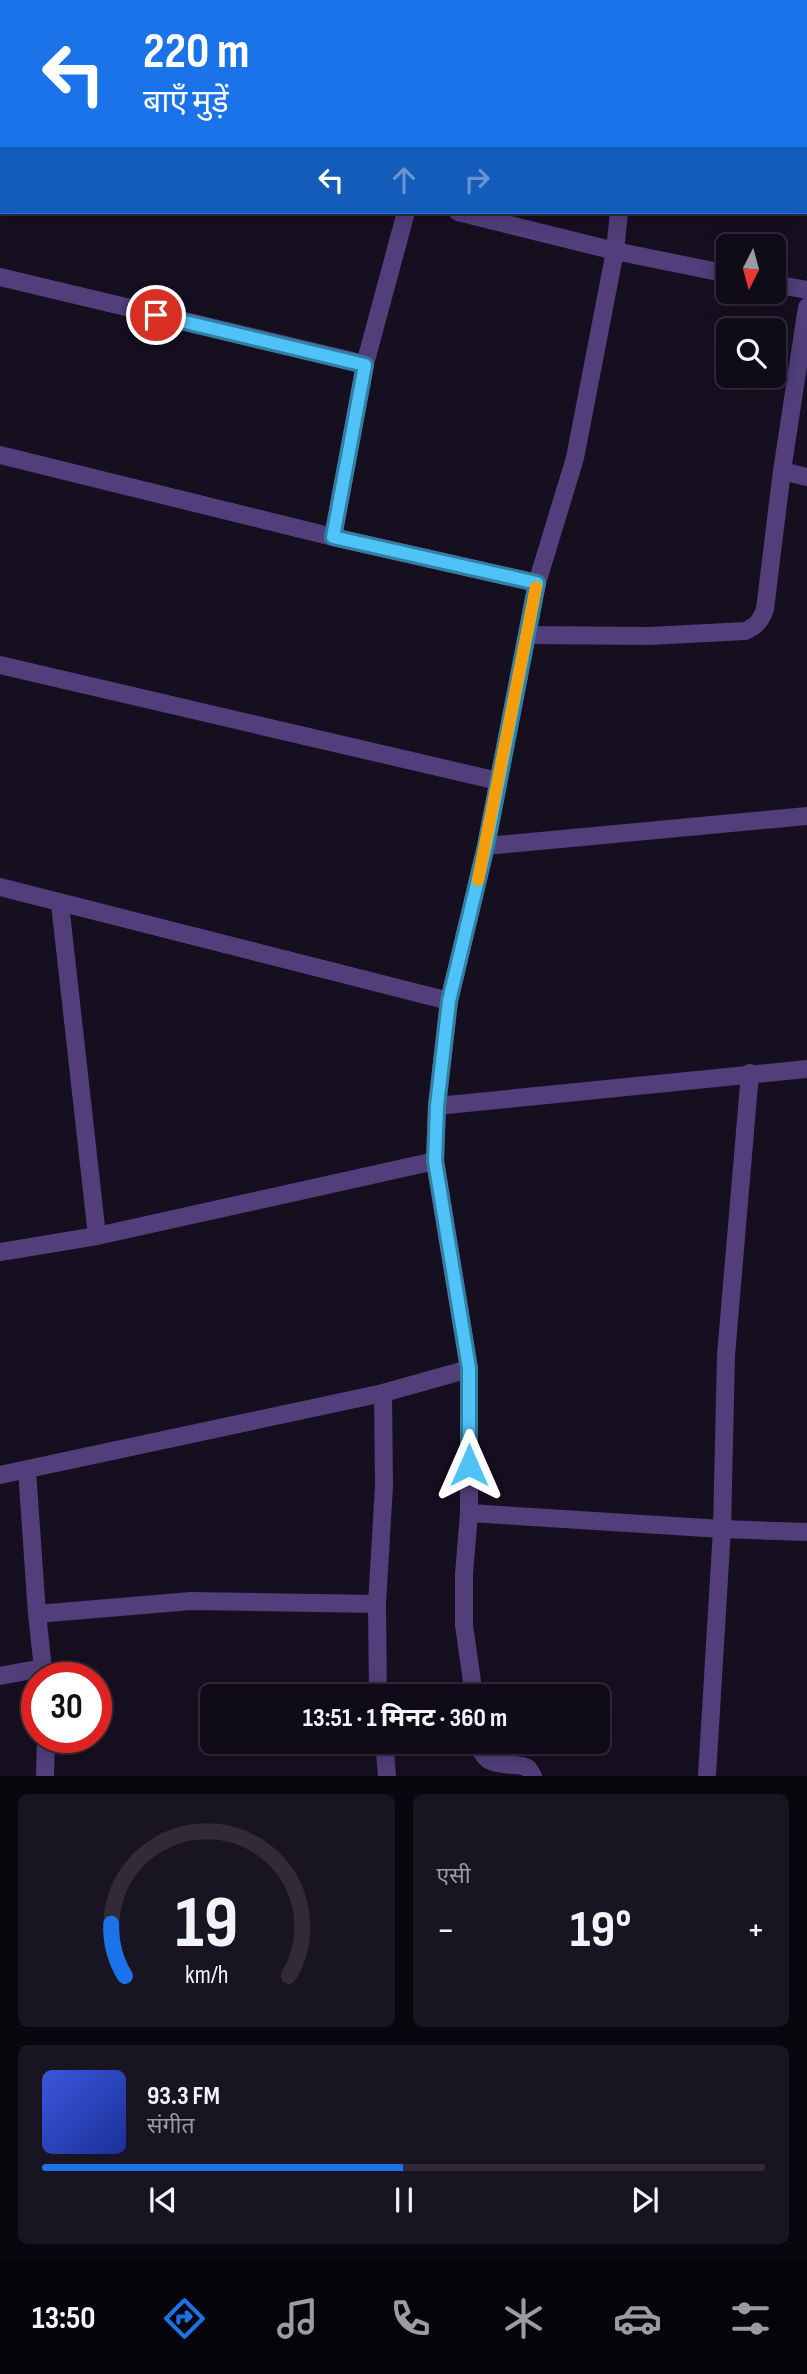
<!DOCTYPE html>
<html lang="hi">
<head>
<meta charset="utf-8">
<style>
	:root { --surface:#100b18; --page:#191421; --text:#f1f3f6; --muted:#9c9ba2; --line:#302b37; --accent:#1a73e8 }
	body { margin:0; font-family:"Sofia Sans Condensed","Noto Sans Devanagari",sans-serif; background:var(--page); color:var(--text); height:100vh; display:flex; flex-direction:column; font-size:26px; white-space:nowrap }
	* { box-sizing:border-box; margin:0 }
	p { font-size:23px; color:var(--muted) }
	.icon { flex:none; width:38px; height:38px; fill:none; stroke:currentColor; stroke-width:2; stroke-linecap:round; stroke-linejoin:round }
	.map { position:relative; height:1776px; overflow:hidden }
	.sheet { display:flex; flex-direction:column; gap:18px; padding:18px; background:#09060d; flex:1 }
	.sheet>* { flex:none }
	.top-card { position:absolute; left:0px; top:0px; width:808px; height:214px; box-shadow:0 4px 18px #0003,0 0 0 2px var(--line); background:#1a73e8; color:#fff; overflow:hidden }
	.needle { width:46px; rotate:186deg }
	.tools { position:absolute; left:716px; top:234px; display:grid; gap:14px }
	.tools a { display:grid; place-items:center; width:70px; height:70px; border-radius:10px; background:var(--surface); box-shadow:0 4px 18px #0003,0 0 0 2px var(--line); font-size:35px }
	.speed { position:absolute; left:21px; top:1662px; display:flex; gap:14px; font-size:35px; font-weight:700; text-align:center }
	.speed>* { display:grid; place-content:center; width:91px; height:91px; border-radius:50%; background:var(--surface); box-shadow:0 4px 18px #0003,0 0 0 2px var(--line); line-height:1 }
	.speed .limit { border:10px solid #d22; background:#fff; color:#111 }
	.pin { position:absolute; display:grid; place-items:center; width:60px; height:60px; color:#fff; margin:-30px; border:4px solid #fff; border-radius:50%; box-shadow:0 2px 7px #0007 }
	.me { position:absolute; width:77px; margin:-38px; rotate:0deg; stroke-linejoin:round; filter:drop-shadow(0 0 5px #0008) }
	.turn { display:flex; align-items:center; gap:24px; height:147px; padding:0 28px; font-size:32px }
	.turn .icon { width:91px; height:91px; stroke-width:2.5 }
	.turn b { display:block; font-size:49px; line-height:60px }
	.lanes { display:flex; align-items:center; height:66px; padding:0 28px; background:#0003; justify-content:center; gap:35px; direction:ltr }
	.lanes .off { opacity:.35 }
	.big { font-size:52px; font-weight:700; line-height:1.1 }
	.sheet .tile { flex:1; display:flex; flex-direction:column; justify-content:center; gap:10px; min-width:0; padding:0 24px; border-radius:10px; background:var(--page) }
	.sheet .dial { align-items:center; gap:0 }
	.dial svg { height:182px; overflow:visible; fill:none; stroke:var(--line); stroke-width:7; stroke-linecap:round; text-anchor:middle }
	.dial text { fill:var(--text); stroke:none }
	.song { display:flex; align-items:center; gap:21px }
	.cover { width:84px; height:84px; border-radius:10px; background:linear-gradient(135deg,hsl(230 70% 55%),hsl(230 70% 35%)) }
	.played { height:7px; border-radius:4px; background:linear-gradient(90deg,var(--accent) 50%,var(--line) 50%) }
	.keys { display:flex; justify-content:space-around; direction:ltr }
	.heat { display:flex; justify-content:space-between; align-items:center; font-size:38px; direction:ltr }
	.sheet .tiles { flex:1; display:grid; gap:18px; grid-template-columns:1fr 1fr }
	.tile:last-child { grid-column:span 2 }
	.trip { position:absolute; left:200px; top:1684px; width:410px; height:70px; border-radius:10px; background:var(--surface); box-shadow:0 4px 18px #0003,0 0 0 2px var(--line); font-weight:700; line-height:70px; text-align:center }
	.dock { display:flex; height:112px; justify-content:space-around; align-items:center; background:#06040a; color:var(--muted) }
	.dock .icon { width:49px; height:49px }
	.dock .on { color:var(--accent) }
	.dock b { font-size:32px; color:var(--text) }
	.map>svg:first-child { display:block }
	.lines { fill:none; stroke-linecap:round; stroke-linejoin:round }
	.stream { stroke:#0e123a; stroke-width:8 }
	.minor { stroke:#513e7a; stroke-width:18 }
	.route-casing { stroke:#337fa1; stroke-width:18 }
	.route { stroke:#4fc3f7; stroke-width:12 }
	.slow { stroke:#f59e0b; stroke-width:12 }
</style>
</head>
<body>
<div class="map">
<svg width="807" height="1776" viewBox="0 0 807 1776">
	<rect width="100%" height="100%" fill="#160f20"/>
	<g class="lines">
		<g class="stream">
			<path d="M395,0L401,2"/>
			<path d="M807,83V84"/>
		</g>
		<g class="minor">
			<path d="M186,0L192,2"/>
			<path d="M736,0L746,2"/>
			<path d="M629,2V0"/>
			<path d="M0,96H2"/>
			<path d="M458,212L615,251L728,274"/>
			<path d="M0,277L365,364"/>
			<path d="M774,284L807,290"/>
			<path d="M0,455L333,537L537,583"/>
			<path d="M782,471L807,477"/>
			<path d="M333,537L365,364L406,212"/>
			<path d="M527,635L650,636L745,631C757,626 761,620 765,609L782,471L807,307"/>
			<path d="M0,665L498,781"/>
			<path d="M486,846L807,816"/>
			<path d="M0,887L449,1001"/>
			<path d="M60,904L97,1236"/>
			<path d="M437,1106L807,1069"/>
			<path d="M0,1252L97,1236L435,1161"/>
			<path d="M27,1470L37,1614L44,1678"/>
			<path d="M0,1475L383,1393L469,1369"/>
			<path d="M469,1513L722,1529L807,1532"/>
			<path d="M37,1614L191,1601L377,1604"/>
			<path d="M0,1676L43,1668"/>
			<path d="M378,1696L377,1604L384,1486L383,1393"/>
			<path d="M474,1696L464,1625V1574L469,1513V1369L435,1161L437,1106L449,1001L486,846L537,583L575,458L615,251L619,212"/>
			<path d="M384,1741L387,1776"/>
			<path d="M479,1741C482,1768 502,1763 523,1766L528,1768L533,1776"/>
			<path d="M45,1776L46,1738"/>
			<path d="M707,1776L722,1529L726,1355L750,1073"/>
		</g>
	</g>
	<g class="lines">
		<g class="route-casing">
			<path id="route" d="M156,315L365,365L333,537L537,583L486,846L449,1001L437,1106L435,1161L469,1368V1465"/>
		</g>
		<use href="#route" class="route"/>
		<path class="slow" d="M478,880L536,587"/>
	</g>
</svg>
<div class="tools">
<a><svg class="needle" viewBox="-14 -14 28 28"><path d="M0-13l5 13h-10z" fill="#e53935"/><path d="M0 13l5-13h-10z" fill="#9c9ba2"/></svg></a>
<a><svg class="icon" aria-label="search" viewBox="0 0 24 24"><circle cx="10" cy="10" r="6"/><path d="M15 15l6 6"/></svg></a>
</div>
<div class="speed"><div class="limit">30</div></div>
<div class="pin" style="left:156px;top:315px;background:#d93025"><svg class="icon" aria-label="arrive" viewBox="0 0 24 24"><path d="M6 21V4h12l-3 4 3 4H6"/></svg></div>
<svg class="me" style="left:469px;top:1465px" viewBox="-20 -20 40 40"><path d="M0-17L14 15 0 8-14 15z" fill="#4fc3f7" stroke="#fff" stroke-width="4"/></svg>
<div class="trip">13:51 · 1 मिनट · 360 m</div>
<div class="top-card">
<div class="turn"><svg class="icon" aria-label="left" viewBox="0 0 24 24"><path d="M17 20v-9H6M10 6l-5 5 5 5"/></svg><div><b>220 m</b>बाएँ मुड़ें</div></div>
<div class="lanes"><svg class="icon" aria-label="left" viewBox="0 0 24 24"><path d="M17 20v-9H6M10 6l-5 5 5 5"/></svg><svg class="icon off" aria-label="ahead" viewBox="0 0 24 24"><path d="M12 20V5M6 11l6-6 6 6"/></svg><svg class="icon off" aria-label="right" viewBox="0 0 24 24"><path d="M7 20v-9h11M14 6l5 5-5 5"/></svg></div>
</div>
</div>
<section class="sheet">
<div class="tiles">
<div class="tile dial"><svg viewBox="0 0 100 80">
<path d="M14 69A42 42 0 1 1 86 69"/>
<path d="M14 69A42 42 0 0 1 8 46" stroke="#1a73e8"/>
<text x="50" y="56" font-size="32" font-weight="700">19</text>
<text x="50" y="72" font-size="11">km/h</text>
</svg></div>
<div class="tile"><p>एसी</p>
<div class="heat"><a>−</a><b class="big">19°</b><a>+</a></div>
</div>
<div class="tile">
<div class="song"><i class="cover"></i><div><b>93.3 FM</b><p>संगीत</p></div></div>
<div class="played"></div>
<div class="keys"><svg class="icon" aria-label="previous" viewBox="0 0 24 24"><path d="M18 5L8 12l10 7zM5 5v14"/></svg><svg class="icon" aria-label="pause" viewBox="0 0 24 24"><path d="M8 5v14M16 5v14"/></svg><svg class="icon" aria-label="next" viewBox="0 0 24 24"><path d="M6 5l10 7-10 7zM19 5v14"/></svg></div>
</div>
</div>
</section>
<nav class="dock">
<b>13:50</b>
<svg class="icon on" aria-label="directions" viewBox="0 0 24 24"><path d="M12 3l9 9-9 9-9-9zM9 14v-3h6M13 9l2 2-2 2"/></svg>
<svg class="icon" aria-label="music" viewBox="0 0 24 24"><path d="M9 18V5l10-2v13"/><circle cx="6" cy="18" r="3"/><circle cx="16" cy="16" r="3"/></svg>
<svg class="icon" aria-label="phone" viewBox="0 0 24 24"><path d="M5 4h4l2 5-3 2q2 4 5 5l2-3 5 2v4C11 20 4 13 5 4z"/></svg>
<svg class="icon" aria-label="climate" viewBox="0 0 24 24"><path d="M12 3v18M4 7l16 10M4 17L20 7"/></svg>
<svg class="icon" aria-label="car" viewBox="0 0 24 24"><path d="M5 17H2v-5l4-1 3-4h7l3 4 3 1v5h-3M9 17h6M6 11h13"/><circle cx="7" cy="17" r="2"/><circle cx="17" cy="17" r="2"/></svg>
<svg class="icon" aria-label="filters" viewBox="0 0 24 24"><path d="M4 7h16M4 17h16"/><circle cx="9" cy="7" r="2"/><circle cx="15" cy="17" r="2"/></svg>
</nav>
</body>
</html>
